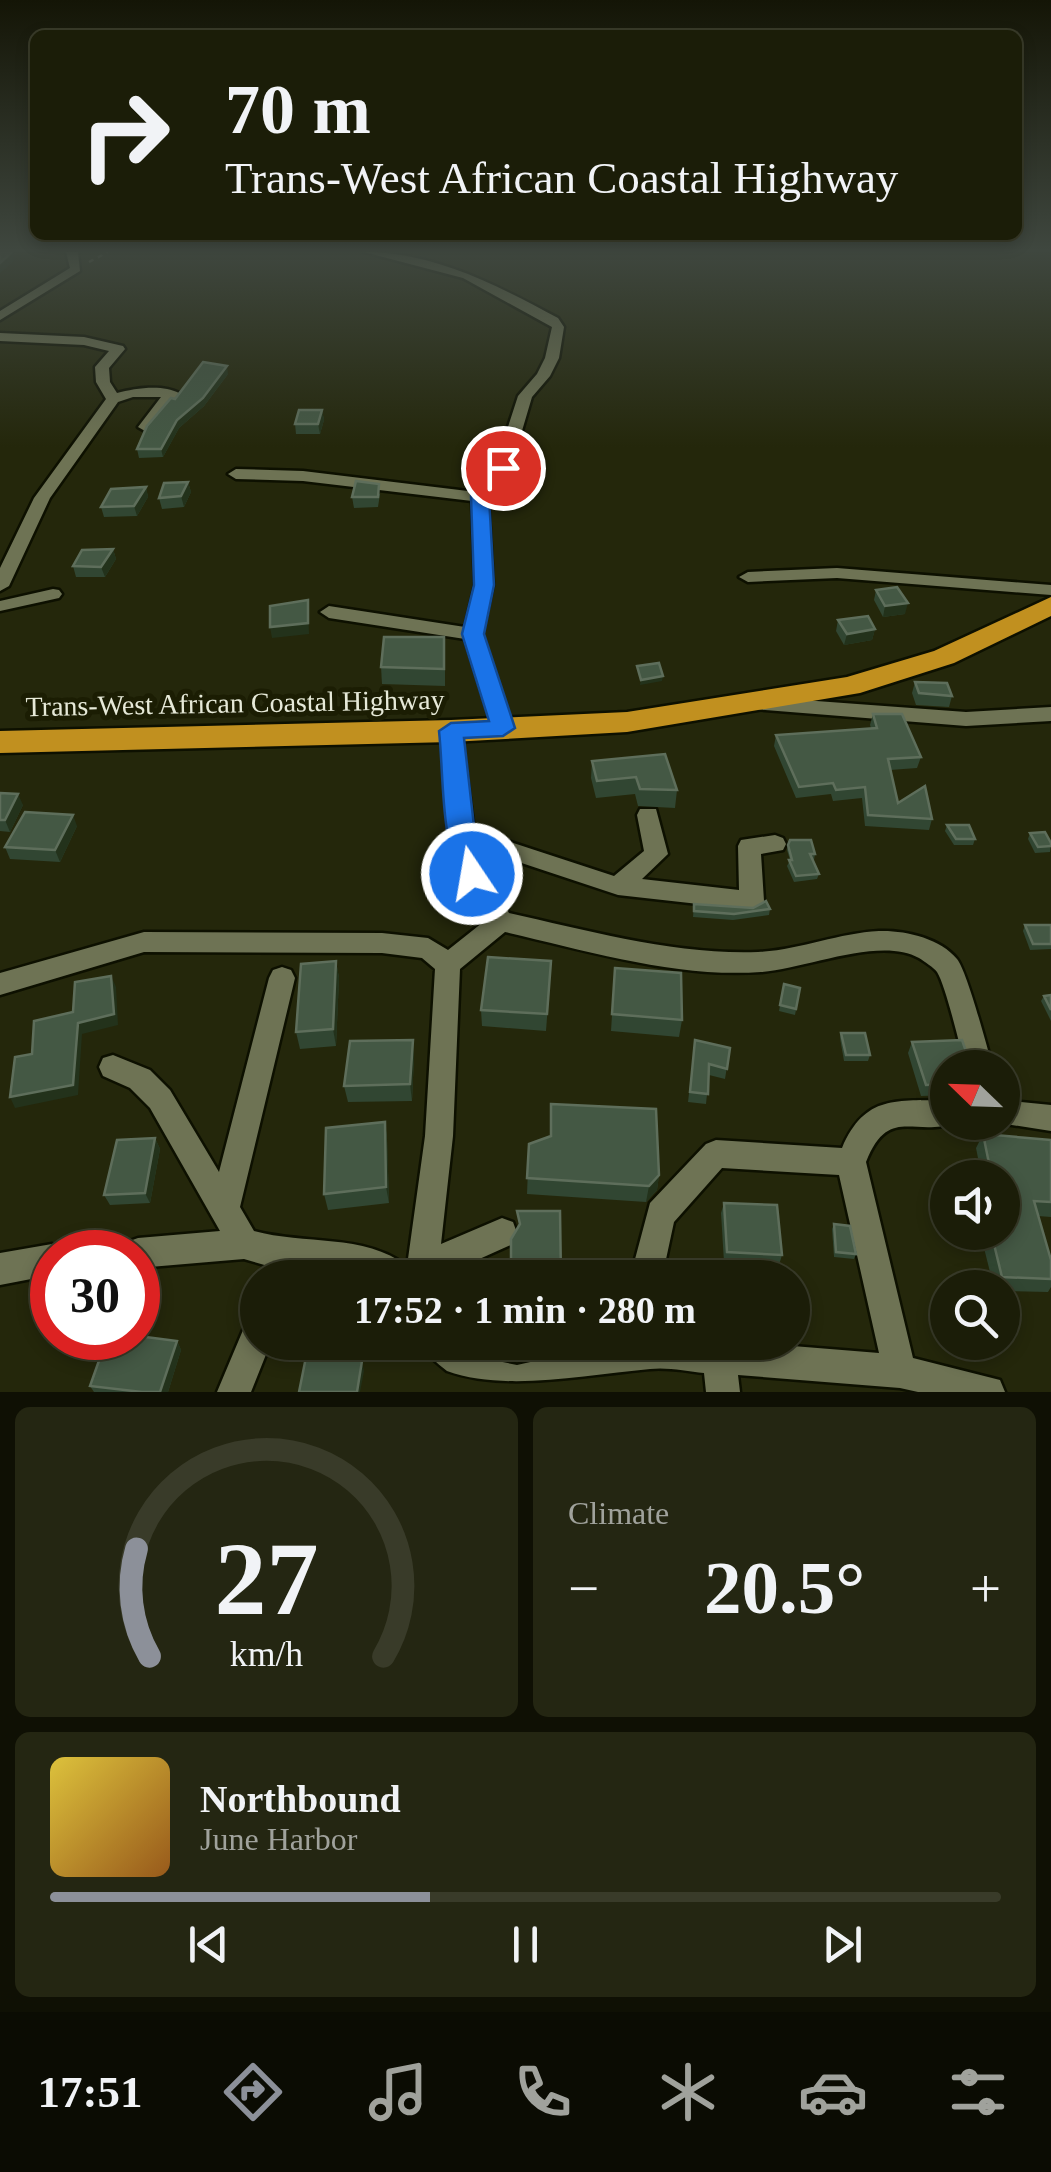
<!DOCTYPE html>
<html lang="en">
<head>
<meta charset="utf-8">
<style>
	:root { --surface:#1b1d08; --page:#242612; --text:#f1f3f6; --muted:#a0a29c; --line:#393b29; --accent:#8c9099 }
	body { margin:0; font-family:Georgia,serif; background:var(--page); color:var(--text); height:100vh; display:flex; flex-direction:column; font-size:38px; white-space:nowrap }
	* { box-sizing:border-box; margin:0 }
	p { font-size:32px; color:var(--muted) }
	.icon { flex:none; width:55px; height:55px; fill:none; stroke:currentColor; stroke-width:2; stroke-linecap:round; stroke-linejoin:round }
	.map { position:relative; height:1392px; overflow:hidden }
	.sheet { display:flex; flex-direction:column; gap:15px; padding:15px; background:#0f1004; flex:1 }
	.sheet>* { flex:none }
	.banner { position:absolute; left:30px; top:30px; width:992px; height:210px; border-radius:15px; box-shadow:0 5px 15px #0003,0 0 0 2px var(--line); background:#1b1d08; color:var(--text); overflow:hidden }
	.needle { width:65px; rotate:293deg }
	.tools { position:absolute; left:930px; top:1050px; display:grid; gap:20px }
	.tools a { display:grid; place-items:center; width:90px; height:90px; border-radius:50%; background:var(--surface); box-shadow:0 5px 15px #0003,0 0 0 2px var(--line); font-size:50px }
	.speed { position:absolute; left:30px; top:1230px; display:flex; gap:20px; font-size:50px; font-weight:700; text-align:center }
	.speed>* { display:grid; place-content:center; width:130px; height:130px; border-radius:50%; background:var(--surface); box-shadow:0 5px 15px #0003,0 0 0 2px var(--line); line-height:1 }
	.speed .limit { border:15px solid #d22; background:#fff; color:#111 }
	.pin { position:absolute; display:grid; place-items:center; width:85px; height:85px; color:#fff; margin:-42px; border:5px solid #fff; border-radius:50%; box-shadow:0 2px 10px #0007 }
	.me { position:absolute; width:110px; margin:-55px; rotate:348deg; stroke-linejoin:round; filter:drop-shadow(0 0 8px #0008) }
	.turn { display:flex; align-items:center; gap:35px; height:210px; padding:0 30px; font-size:45px }
	.turn .icon { width:130px; height:130px; stroke-width:2.5 }
	.turn b { display:block; font-size:70px; line-height:85px }
	.big { font-size:75px; font-weight:700; line-height:1.1 }
	.sheet .widget { flex:1; display:flex; flex-direction:column; justify-content:center; gap:15px; min-width:0; padding:0 35px; border-radius:15px; background:var(--page) }
	.sheet .dial { align-items:center; gap:0 }
	.dial svg { height:260px; overflow:visible; fill:none; stroke:var(--line); stroke-width:7; stroke-linecap:round; text-anchor:middle }
	.dial text { fill:var(--text); stroke:none }
	.song { display:flex; align-items:center; gap:30px }
	.cover { width:120px; height:120px; border-radius:15px; background:linear-gradient(135deg,hsl(50 70% 55%),hsl(30 70% 35%)) }
	.played { height:10px; border-radius:5px; background:linear-gradient(90deg,var(--accent) 40%,var(--line) 40%) }
	.keys { display:flex; justify-content:space-around; direction:ltr }
	.heat { display:flex; justify-content:space-between; align-items:center; font-size:55px; direction:ltr }
	.sheet .tiles { flex:1; display:grid; gap:15px; grid-template-columns:1fr 1fr }
	.widget:last-child { grid-column:span 2 }
	.trip { position:absolute; left:240px; top:1260px; width:570px; height:100px; border-radius:50px; background:var(--surface); box-shadow:0 5px 15px #0003,0 0 0 2px var(--line); font-weight:700; line-height:100px; text-align:center }
	.tabs { display:flex; height:160px; justify-content:space-around; align-items:center; background:#0b0c03; color:var(--muted) }
	.tabs .icon { width:70px; height:70px }
	.tabs .on { color:var(--accent) }
	.tabs b { font-size:45px; color:var(--text) }
	.map>svg:first-child { display:block }
	.lines { fill:none; stroke-linecap:round; stroke-linejoin:round }
	.street-casing { stroke:#0d1000; stroke-width:5 }
	.highway-casing { stroke:#0d1000; stroke-width:5 }
	.path { stroke:#7f826b; stroke-width:2.5; stroke-dasharray:5 5; stroke-linecap:butt }
	.street { fill:#6e7354; fill-rule:evenodd }
	.highway { fill:#c1901f; fill-rule:evenodd }
	.wall { fill:#314632 }
	.shaded-wall { fill:#23321b }
	.building { fill:#445844; stroke:#5e6e5b; stroke-width:2.5 }
	.route { fill:#1a73e8; stroke:#114b97; stroke-width:2.5 }
	.labels { text-anchor:middle; dominant-baseline:central; stroke-width:10; stroke-linejoin:round; paint-order:stroke }
	.street-label { font-size:28px; fill:#e6e9d8; stroke:#1b1d03 }
</style>
</head>
<body>
<div class="map">
<svg width="1051" height="1392" viewBox="0 0 1051 1392">
	<rect width="100%" height="100%" fill="#24270b"/>
	<g class="lines">
		<g class="street-casing">
			<g id="street">
				<path d="M66,252H78L80,271L0,320V311L70,268Z"/>
				<path d="M364,252C435,252 498,286 558,318L564,327L559,358L550,376L532,397L511,468L488,497L493,585L482,634L513,728L510,733L503,735L493,728L465,639L329,618L320,612L329,606L465,627L475,585L472,501L303,481L236,479L228,474L236,469L303,471L476,492L495,467L518,396L537,374L545,358L552,327L463,278Z"/>
				<path d="M0,333L84,337L123,346L125,349L109,368L110,382L117,393C135,388 163,384 179,393L150,430L145,431L138,427L161,397H133L118,402L50,498L9,586L0,591V568L34,498L106,399L96,382L95,367L109,351L84,345L0,341Z"/>
				<path d="M837,568L1051,585V595L837,578L748,582L739,577L748,572Z"/>
				<path d="M53,589L59,590L62,594L59,598L0,611V601Z"/>
				<path d="M761,697L966,712L1051,707V721L966,726L754,709L751,704L754,699Z"/>
				<path d="M451,724L461,731L474,830L614,876L644,851L637,815L640,809H656L668,854L642,879L739,890L738,846L741,840L775,835L783,838L786,844L783,850L761,854L764,901L760,908L752,910L618,895L479,849L488,877L509,913C590,931 675,955 758,952C800,950 838,933 879,931C904,930 940,938 957,959C967,971 987,1047 993,1068H966C960,1048 946,986 937,972C934,968 924,961 919,958C880,936 805,969 761,972C676,978 588,951 505,932L460,969L453,1136L441,1244L502,1218L513,1222L517,1233L513,1244L437,1278H365L297,1271L295,1278H263L268,1266L244,1259L138,1268V1252H123L127,1242L138,1238L220,1231L150,1108L130,1088L103,1076L99,1067L103,1058L113,1055L150,1070L170,1090L219,1172L269,978L273,970L282,967L291,970L295,978L240,1207L254,1231C304,1245 364,1233 407,1266L425,1136L435,969L422,958L382,953L144,952L0,995V973L144,932L382,933L428,938L448,950L487,919C449,862 447,797 441,731Z"/>
				<path d="M948,1100V1122H957C915,1139 889,1104 866,1162L913,1358L1000,1380L1005,1392H918L900,1388L738,1375L740,1392H706L704,1373C687,1371 667,1367 650,1369C584,1375 505,1392 447,1371C436,1362 427,1356 422,1342H464L483,1358L517,1365L620,1342H743L879,1353L839,1175L722,1168L674,1222L662,1278H630L650,1203L706,1144L716,1140L842,1148C865,1094 897,1101 948,1100Z"/>
				<path d="M1002,1100L1051,1105V1131L993,1122H1002Z"/>
				<path d="M52,1244L64,1252H52V1275L0,1285V1253Z"/>
				<path d="M258,1319V1342H271L251,1392H217L246,1323Z"/>
			</g>
		</g>
		<g class="highway-casing">
			<path id="highway" d="M1051,597V616L954,663L860,693L627,732L451,742L0,753V731L451,720L627,712L847,677L934,651Z"/>
		</g>
		<path class="path" d="M89,262L108,252"/>
		<use href="#street" class="street"/>
		<use href="#highway" class="highway"/>
	</g>
	<g class="wall">
		<path d="M228,374L204,406L179,428L163,457L139,458L137,449L175,399Z"/>
		<path d="M322,410L324,420L320,434H296L295,424Z"/>
		<path d="M188,482L191,492L184,507L162,509L159,498Z"/>
		<path d="M146,487L148,497L137,516L104,517L101,507Z"/>
		<path d="M380,494L378,507L354,508L352,497Z"/>
		<path d="M113,549L116,559L105,577H76L73,566Z"/>
		<path d="M876,590L905,614L883,617L874,600Z"/>
		<path d="M838,620L875,629L872,640L844,645L836,631Z"/>
		<path d="M445,654V686L382,684L381,667Z"/>
		<path d="M915,682L952,696L949,707L916,705L912,693Z"/>
		<path d="M873,714L921,757L917,768L890,770L898,803L932,819L929,830L865,826L862,798L833,801L831,794L796,798L774,746L776,735L871,728L870,725Z"/>
		<path d="M592,761L677,790L675,808L638,806L635,794L596,798L591,778Z"/>
		<path d="M0,793L23,805L10,832L0,831Z"/>
		<path d="M947,825L975,839L973,845H954L945,831Z"/>
		<path d="M77,826L60,862L10,859L5,847Z"/>
		<path d="M1030,833L1051,843L1050,852L1035,853L1028,839Z"/>
		<path d="M788,845L815,854L814,860H812L819,874L817,879L794,882L787,866L790,860L787,850Z"/>
		<path d="M694,904L770,909L769,915L733,920L693,917Z"/>
		<path d="M1025,925H1051V949L1030,950L1023,931Z"/>
		<path d="M336,961L339,978L336,1046L300,1049L296,1032Z"/>
		<path d="M615,968L682,1020L679,1037L611,1031Z"/>
		<path d="M550,978L546,1031L482,1026L481,1010Z"/>
		<path d="M784,984L800,988L795,1015L779,1011Z"/>
		<path d="M1051,995V1021L1041,1001L1044,996Z"/>
		<path d="M841,1033L870,1055L868,1061H844L840,1038Z"/>
		<path d="M912,1042L969,1060L948,1068V1095L921,1096L908,1053Z"/>
		<path d="M730,1048L725,1079L709,1075L706,1104L688,1102L694,1050Z"/>
		<path d="M414,1056L412,1101L348,1102L344,1086Z"/>
		<path d="M385,1122L387,1138L389,1203L328,1210L324,1194Z"/>
		<path d="M983,1134L1051,1140V1217L1038,1216L1051,1260V1287L1048,1292L1002,1291V1288H994L980,1232H1002V1178H982L976,1148Z"/>
		<path d="M551,1136L659,1175L657,1190L646,1202L527,1194L529,1144Z"/>
		<path d="M155,1138L160,1149L150,1203L110,1205L104,1195Z"/>
		<path d="M724,1203L782,1255L779,1265L724,1262L721,1213Z"/>
		<path d="M834,1224L856,1254L854,1259L834,1257L832,1229Z"/>
		<path d="M1002,1295L1015,1317L1011,1322H1002Z"/>
		<path d="M177,1341L181,1350L168,1392H94L90,1386Z"/>
	</g>
	<g class="shaded-wall">
		<path d="M5,252H21L13,256L15,260L0,273V263Z"/>
		<path d="M227,366L228,374L204,406L179,428L163,457L161,449L177,420Z"/>
		<path d="M322,410L324,420L320,434L318,424Z"/>
		<path d="M188,482L191,492L184,507L181,496Z"/>
		<path d="M146,487L148,497L137,516L134,506Z"/>
		<path d="M113,549L116,559L105,577L101,567Z"/>
		<path d="M308,600L309,634L272,638L270,627Z"/>
		<path d="M908,603L905,614L883,617L885,606Z"/>
		<path d="M875,629L872,640L844,645L847,634Z"/>
		<path d="M663,676L662,681L640,685L641,680Z"/>
		<path d="M18,794L23,805L10,832L5,820Z"/>
		<path d="M73,815L77,826L60,862L55,850Z"/>
		<path d="M336,961L339,978L336,1046L333,1029Z"/>
		<path d="M111,976L116,987L118,1025L82,1034L78,1095L15,1108L10,1097L78,1023Z"/>
		<path d="M413,1040L414,1056L412,1101L410,1084Z"/>
		<path d="M385,1122L387,1138L389,1203L386,1187Z"/>
		<path d="M155,1138L160,1149L150,1203L145,1193Z"/>
		<path d="M659,1175L657,1190L646,1202L649,1186Z"/>
		<path d="M177,1341L181,1350L168,1392H160Z"/>
		<path d="M362,1361L364,1371L360,1392H357Z"/>
	</g>
	<g class="building">
		<path d="M0,252H12L0,263Z"/>
		<path d="M203,362L227,366L203,398L177,420L161,449H137L147,426L171,398L175,399Z"/>
		<path d="M299,410H322L318,424H295Z"/>
		<path d="M356,481L379,484L378,497H352Z"/>
		<path d="M188,482L181,496L159,498L164,483Z"/>
		<path d="M146,487L134,506L101,507L111,489Z"/>
		<path d="M113,549L101,567L73,566L82,550Z"/>
		<path d="M897,587L908,603L885,606L876,590Z"/>
		<path d="M308,600V623L270,627V606Z"/>
		<path d="M868,616L875,629L847,634L838,620Z"/>
		<path d="M384,637H444V669L381,667Z"/>
		<path d="M659,663L663,676L641,680L637,666Z"/>
		<path d="M915,682L947,683L952,696L919,693Z"/>
		<path d="M873,714H902L921,757L888,759L898,803L925,786L932,819L868,815L865,787L836,790L833,783L799,787L776,735L877,728Z"/>
		<path d="M665,754L677,790L640,789L636,777L597,781L592,761Z"/>
		<path d="M0,793L18,794L5,820H0Z"/>
		<path d="M25,812L73,815L55,850L5,847Z"/>
		<path d="M947,825H969L975,839H956Z"/>
		<path d="M1045,832L1051,843V846L1038,847L1030,833Z"/>
		<path d="M790,840H811L815,854H810L819,874L796,876L789,860H792L788,845Z"/>
		<path d="M766,901L770,909L734,914L694,911V904L753,908Z"/>
		<path d="M1025,925H1051V944H1033Z"/>
		<path d="M488,957L551,961L547,1014L481,1010Z"/>
		<path d="M336,961L333,1029L296,1032L301,964Z"/>
		<path d="M615,968L681,973L682,1020L612,1014Z"/>
		<path d="M111,976L114,1014L78,1023L73,1085L10,1097L15,1057L32,1054L34,1021L73,1012L75,982Z"/>
		<path d="M784,984L800,988L796,1009L780,1005Z"/>
		<path d="M1051,995V1010L1044,996Z"/>
		<path d="M841,1033H865L870,1055H846Z"/>
		<path d="M413,1040L410,1084L344,1086L350,1041Z"/>
		<path d="M695,1040L730,1048L727,1069L709,1064L708,1094L690,1092Z"/>
		<path d="M962,1040L969,1060L978,1061L981,1068H948V1084L926,1085L912,1042Z"/>
		<path d="M551,1104L656,1109L659,1175L649,1186L527,1178L529,1144L551,1136Z"/>
		<path d="M385,1122L386,1187L324,1194L326,1128Z"/>
		<path d="M983,1134L1051,1140V1202L1034,1201L1051,1260V1279L1002,1277L991,1232H1002V1178H992Z"/>
		<path d="M155,1138L145,1193L104,1195L117,1140Z"/>
		<path d="M724,1203L777,1205L782,1255L727,1252Z"/>
		<path d="M517,1211H560L561,1278H511V1239L520,1224Z"/>
		<path d="M834,1224L850,1226L856,1254L836,1252Z"/>
		<path d="M1002,1295H1008L1015,1317H1002Z"/>
		<path d="M138,1336L177,1341L160,1392H142L90,1386L107,1338Z"/>
		<path d="M306,1357L362,1361L357,1392H299Z"/>
	</g>
	<linearGradient id="sky" x2="0" y2="1"><stop stop-color="#141506"/><stop offset="0.56" stop-color="#3f473f"/><stop offset="1" stop-color="#3f473f" stop-opacity="0"/></linearGradient>
	<rect width="1051" height="447" fill="url(#sky)"/>
	<path class="route" d="M503,462L512,468L489,497L494,585L484,634L515,728L503,736L464,738L475,835L485,874L481,882L472,885L463,882C440,840 444,777 439,731L451,723L489,721L462,634L474,585L471,496L497,464Z"/>
	<g class="labels">
		<g class="street-label">
			<text transform="translate(235 703) rotate(-1)">Trans-West African Coastal Highway</text>
		</g>
	</g>
</svg>
<div class="tools">
<a><svg class="needle" viewBox="-14 -14 28 28"><path d="M0-13l5 13h-10z" fill="#e53935"/><path d="M0 13l5-13h-10z" fill="#a0a29c"/></svg></a>
<a><svg class="icon" aria-label="sound" viewBox="0 0 24 24"><path d="M4 9h4l5-4v14l-5-4H4zM17 9q2 3 0 6"/></svg></a>
<a><svg class="icon" aria-label="search" viewBox="0 0 24 24"><circle cx="10" cy="10" r="6"/><path d="M15 15l6 6"/></svg></a>
</div>
<div class="speed"><div class="limit">30</div></div>
<div class="pin" style="left:503px;top:468px;background:#d93025"><svg class="icon" aria-label="arrive" viewBox="0 0 24 24"><path d="M6 21V4h12l-3 4 3 4H6"/></svg></div>
<svg class="me" style="left:472px;top:874px" viewBox="-20 -20 40 40"><circle r="17" fill="#1a73e8" stroke="#fff" stroke-width="3"/><path d="M0-11L8 9 0 5-8 9z" fill="#fff"/></svg>
<div class="trip">17:52 · 1 min · 280 m</div>
<div class="banner">
<div class="turn"><svg class="icon" aria-label="right" viewBox="0 0 24 24"><path d="M7 20v-9h11M14 6l5 5-5 5"/></svg><div><b>70 m</b>Trans-West African Coastal Highway</div></div>
</div>
</div>
<section class="sheet">
<div class="tiles">
<div class="widget dial"><svg viewBox="0 0 100 80">
<path d="M14 69A42 42 0 1 1 86 69"/>
<path d="M14 69A42 42 0 0 1 10 36" stroke="#8c9099"/>
<text x="50" y="56" font-size="32" font-weight="700">27</text>
<text x="50" y="72" font-size="11">km/h</text>
</svg></div>
<div class="widget"><p>Climate</p>
<div class="heat"><a>−</a><b class="big">20.5°</b><a>+</a></div>
</div>
<div class="widget">
<div class="song"><i class="cover"></i><div><b>Northbound</b><p>June Harbor</p></div></div>
<div class="played"></div>
<div class="keys"><svg class="icon" aria-label="previous" viewBox="0 0 24 24"><path d="M18 5L8 12l10 7zM5 5v14"/></svg><svg class="icon" aria-label="pause" viewBox="0 0 24 24"><path d="M8 5v14M16 5v14"/></svg><svg class="icon" aria-label="next" viewBox="0 0 24 24"><path d="M6 5l10 7-10 7zM19 5v14"/></svg></div>
</div>
</div>
</section>
<nav class="tabs">
<b>17:51</b>
<svg class="icon on" aria-label="directions" viewBox="0 0 24 24"><path d="M12 3l9 9-9 9-9-9zM9 14v-3h6M13 9l2 2-2 2"/></svg>
<svg class="icon" aria-label="music" viewBox="0 0 24 24"><path d="M9 18V5l10-2v13"/><circle cx="6" cy="18" r="3"/><circle cx="16" cy="16" r="3"/></svg>
<svg class="icon" aria-label="phone" viewBox="0 0 24 24"><path d="M5 4h4l2 5-3 2q2 4 5 5l2-3 5 2v4C11 20 4 13 5 4z"/></svg>
<svg class="icon" aria-label="climate" viewBox="0 0 24 24"><path d="M12 3v18M4 7l16 10M4 17L20 7"/></svg>
<svg class="icon" aria-label="car" viewBox="0 0 24 24"><path d="M5 17H2v-5l4-1 3-4h7l3 4 3 1v5h-3M9 17h6M6 11h13"/><circle cx="7" cy="17" r="2"/><circle cx="17" cy="17" r="2"/></svg>
<svg class="icon" aria-label="filters" viewBox="0 0 24 24"><path d="M4 7h16M4 17h16"/><circle cx="9" cy="7" r="2"/><circle cx="15" cy="17" r="2"/></svg>
</nav>
</body>
</html>
